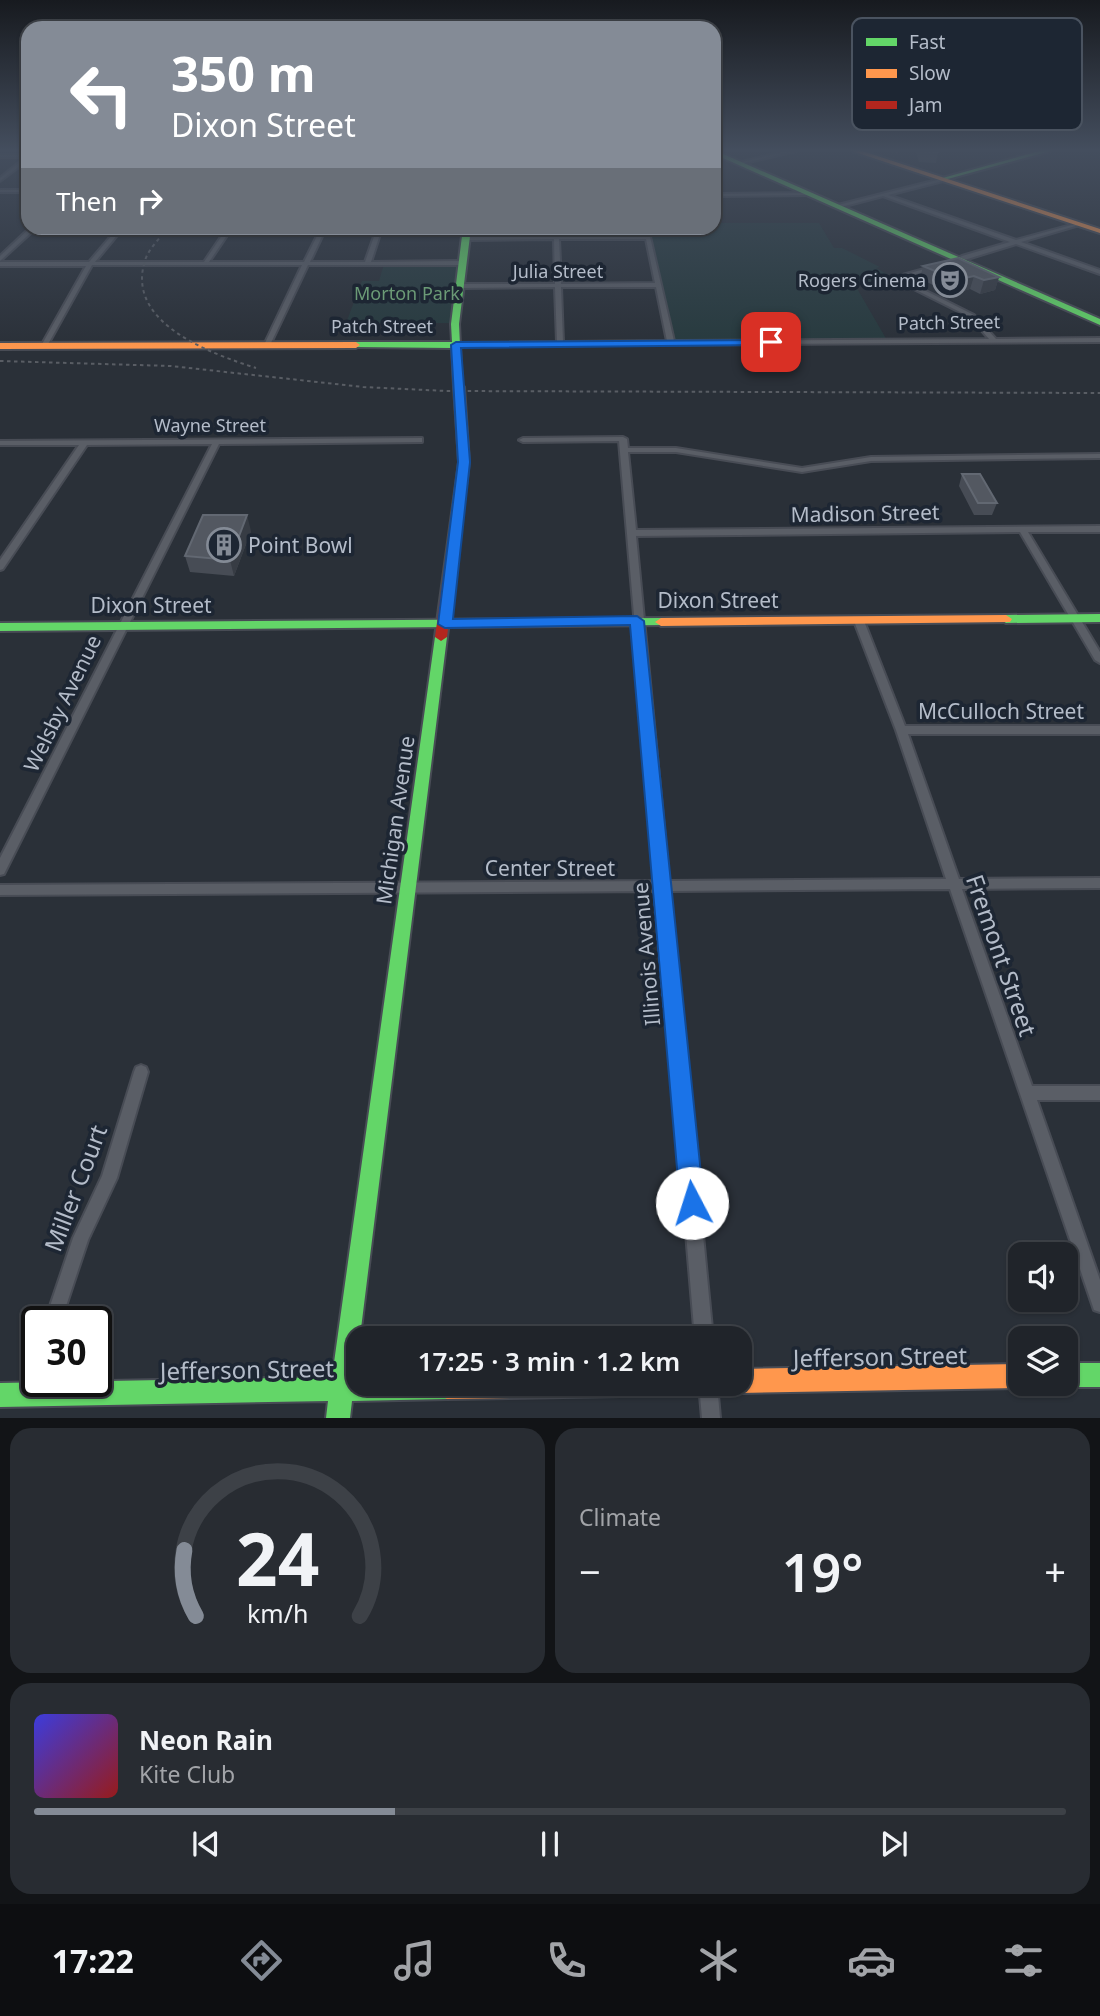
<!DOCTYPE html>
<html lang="en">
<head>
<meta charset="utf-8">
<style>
	:root { --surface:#20242a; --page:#282c32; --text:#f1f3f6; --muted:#a2a4a8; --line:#3d4147; --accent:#848b96 }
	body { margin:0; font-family:"Noto Sans",sans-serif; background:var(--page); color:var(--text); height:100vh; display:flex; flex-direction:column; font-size:26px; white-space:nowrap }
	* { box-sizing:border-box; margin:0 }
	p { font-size:23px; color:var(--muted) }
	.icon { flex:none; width:38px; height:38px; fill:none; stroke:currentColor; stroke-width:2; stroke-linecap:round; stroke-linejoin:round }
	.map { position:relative; height:1418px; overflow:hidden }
	.side { display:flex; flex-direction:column; gap:10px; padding:10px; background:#121417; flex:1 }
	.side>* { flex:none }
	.banner { position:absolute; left:21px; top:21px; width:700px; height:214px; border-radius:21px; box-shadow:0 2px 5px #0004,0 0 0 2px var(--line); background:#848b96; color:#fff; overflow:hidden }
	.tools { position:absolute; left:1008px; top:1242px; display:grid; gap:14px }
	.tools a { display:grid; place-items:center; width:70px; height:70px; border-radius:14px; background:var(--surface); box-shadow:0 2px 5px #0004,0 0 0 2px var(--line); font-size:35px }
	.speed { position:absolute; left:21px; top:1306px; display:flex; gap:14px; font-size:35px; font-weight:700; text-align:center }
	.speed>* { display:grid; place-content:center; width:91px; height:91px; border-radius:50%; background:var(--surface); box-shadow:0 2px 5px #0004,0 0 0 2px var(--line); line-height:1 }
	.speed .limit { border:4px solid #111; border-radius:10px; background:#fff; color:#111 }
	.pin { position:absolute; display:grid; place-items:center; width:60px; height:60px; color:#fff; margin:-30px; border-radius:14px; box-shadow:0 4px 10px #0006 }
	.me { position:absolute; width:77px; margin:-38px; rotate:355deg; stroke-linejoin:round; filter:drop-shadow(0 0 5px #0008) }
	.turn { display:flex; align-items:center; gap:24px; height:147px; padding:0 35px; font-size:32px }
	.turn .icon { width:91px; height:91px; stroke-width:2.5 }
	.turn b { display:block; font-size:49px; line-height:60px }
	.then { display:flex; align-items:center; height:66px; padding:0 35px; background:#0003; gap:14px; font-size:26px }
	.big { font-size:52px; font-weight:600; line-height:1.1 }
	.side .card { flex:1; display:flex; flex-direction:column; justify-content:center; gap:10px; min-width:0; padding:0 24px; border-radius:21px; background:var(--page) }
	.side .dial { align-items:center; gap:0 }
	.dial svg { height:182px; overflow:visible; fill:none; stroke:var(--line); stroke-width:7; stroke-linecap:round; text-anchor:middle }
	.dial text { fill:var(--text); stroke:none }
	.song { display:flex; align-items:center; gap:21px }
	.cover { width:84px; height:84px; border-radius:10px; background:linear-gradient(135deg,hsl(240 70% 55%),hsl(0 70% 35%)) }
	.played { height:7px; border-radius:4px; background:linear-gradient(90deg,var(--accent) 35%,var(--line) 35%) }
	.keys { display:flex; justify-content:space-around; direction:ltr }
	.heat { display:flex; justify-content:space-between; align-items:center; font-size:38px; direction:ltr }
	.side .tiles { flex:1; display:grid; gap:10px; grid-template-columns:1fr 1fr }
	.card:last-child { grid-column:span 2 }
	.trip { position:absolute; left:346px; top:1326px; width:406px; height:70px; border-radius:21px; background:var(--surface); box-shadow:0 2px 5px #0004,0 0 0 2px var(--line); font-weight:600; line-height:70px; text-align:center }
	.menu { display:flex; height:112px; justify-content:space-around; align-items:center; background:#0d0e11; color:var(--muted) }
	.menu .icon { width:49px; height:49px }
	.menu .active { color:var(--accent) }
	.menu b { font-size:32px; color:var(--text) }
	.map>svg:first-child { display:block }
	.green { fill:#273a3e }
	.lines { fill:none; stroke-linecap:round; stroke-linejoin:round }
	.street-casing { stroke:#484c55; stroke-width:4 }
	.fast-casing { stroke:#484c55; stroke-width:4 }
	.slow-casing { stroke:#484c55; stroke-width:4 }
	.jam-casing { stroke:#484c55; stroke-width:4 }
	.street { fill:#5a5e66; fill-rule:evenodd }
	.fast { fill:#63d668; fill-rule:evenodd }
	.slow { fill:#ff974d; fill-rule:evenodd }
	.jam { fill:#b3261e; fill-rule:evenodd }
	.rail { stroke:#595d64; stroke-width:2; stroke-dasharray:3.5 3.5; stroke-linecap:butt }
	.wall { fill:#474c55 }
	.shaded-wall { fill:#373c44 }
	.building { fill:#535861; stroke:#626872; stroke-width:2 }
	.route { fill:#1a73e8; stroke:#114b97; stroke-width:2 }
	.labels { text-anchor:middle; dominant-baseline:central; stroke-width:7; stroke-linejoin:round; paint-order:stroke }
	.far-street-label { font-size:18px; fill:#b4bcc9; stroke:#1d2633 }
	.far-poi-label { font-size:18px; fill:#b4bcc9; stroke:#1d2633; text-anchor:end }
	.far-park-label { font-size:18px; fill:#6b9a76; stroke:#1d2633 }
	.street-label { font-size:21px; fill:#b4bcc9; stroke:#1d2633 }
	.poi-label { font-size:21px; fill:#b4bcc9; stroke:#1d2633; text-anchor:start }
	.near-street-label { font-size:24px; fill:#b4bcc9; stroke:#1d2633 }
	.key { fill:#1d2633; stroke:#4a5360; stroke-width:2 }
	.key-label { font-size:19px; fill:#b4bcc9 }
</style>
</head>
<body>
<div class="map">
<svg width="1100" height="1418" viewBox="0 0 1100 1418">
	<rect width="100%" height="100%" fill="#2a3038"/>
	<g class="green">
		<path d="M714,223H819L834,248H842L880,267L876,268L891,276L855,285L888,342L671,343L649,237L650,228H714Z"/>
		<path d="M461,263L455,323H346L362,281H379L384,264Z"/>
	</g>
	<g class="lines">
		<g class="street-casing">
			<g id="street">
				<path d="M791,150H800L740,164L738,163Z"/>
				<path d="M0,155H28V160L0,181V178L26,157H0Z"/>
				<path d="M941,179L943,181L888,195L1016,240L1079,223V225L1021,242L1100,270V274L1016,244L948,265V263L962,256L1010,242L883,196L837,208L834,206Z"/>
				<rect x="0" y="190" width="28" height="2"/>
				<path d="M812,193L810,195L714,196V194Z"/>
				<path d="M30,228H36L0,261V256Z"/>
				<path d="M118,228H123L95,262H204L227,228H232L209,262H304L321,228H326L310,262H365L377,228H382L371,262L461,261L464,263L461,265H308L270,345L267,347L264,345L302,265H92L47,346L42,347L41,346L86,266H0V262H89Z"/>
				<path d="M554,228H559V236L645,235L643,228H648L674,341L989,339L970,317L892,278L935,266L938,268L937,269L900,278L974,315L996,339L1100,338V342L454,346V344L456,343L557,342L555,287L457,288L454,286L457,284H555L554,239L465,240L462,238L465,236H554ZM559,239H646L655,283L561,284ZM561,287H656L667,341L563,342Z"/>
				<path d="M623,437L627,439L628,448H676L802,468L871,457L1100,454V458L871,461L802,472L676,452H628L636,530L1100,526V532H1028L1100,652V663L1095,660L1020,532L636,536L669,881L946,879L896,730L854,621L856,619L859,618L864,621L905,726H1100V734H908L959,879L1100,878V888L962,889L1032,1086H1100V1100H1037L1100,1280V1312L1094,1310L1092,1304L950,889L670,891L713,1339H695L657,891L0,895V885L657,881L619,441L523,442L519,440L523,438Z"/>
				<path d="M419,438H422V442L219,444L4,874L0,875V858L212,444L87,445L3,569L0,570V560L79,445H0V441Z"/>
				<path d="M141,1065L146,1067L148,1072L117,1178L88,1240L61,1321H45L73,1238L102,1176L134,1072L136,1067Z"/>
				<path d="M37,1365V1381H44L37,1400L31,1403L25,1400L22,1394L31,1368Z"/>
				<path d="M699,1384H717L720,1418H702Z"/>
			</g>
		</g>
		<g class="fast-casing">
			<g id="fast">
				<path d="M714,150L1100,319V325L714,154Z"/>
				<path d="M1043,150H1054L944,180L939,179Z"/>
				<path d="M463,228H471L459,324L462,389L454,387L452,348L353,347L352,345L356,342H452L451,324Z"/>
				<path d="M1100,614V622L1006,623L1000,619L1006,615Z"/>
				<path d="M661,618L666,619L667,622L666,625L0,631V623Z"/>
				<path d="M441,633L447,637L355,1377H359V1384H458L455,1395L447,1399L352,1401L350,1418H326L328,1401L0,1407V1383L332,1377L435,637Z"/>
				<path d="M1066,1363H1100V1387H1066L1060,1384H1066Z"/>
			</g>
		</g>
		<g class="slow-casing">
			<g id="slow">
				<path d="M849,150H859L1100,229V233Z"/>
				<path d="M0,343L356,342L360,345L356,348L0,349Z"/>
				<path d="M1006,615L1012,619L1010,622L661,626L655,622L661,618Z"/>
				<path d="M1020,1364V1384H1028L1020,1388L740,1393L732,1389L729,1384H740V1369Z"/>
				<path d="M436,1384H632L628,1392L620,1396L447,1399L439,1395Z"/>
			</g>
		</g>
		<g class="jam-casing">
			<path id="jam" d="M459,384L464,387L469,462L447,637L441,641L435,637L459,462L454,387Z"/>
		</g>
		<use href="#street" class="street"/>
		<use href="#fast" class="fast"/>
		<use href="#slow" class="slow"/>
		<use href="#jam" class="jam"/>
		<g class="rail">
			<path d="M168,228C159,239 147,250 144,264C128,324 212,354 256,368"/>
			<path d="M0,361L171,366L363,387L446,391L1100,393"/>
		</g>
	</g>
	<g class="wall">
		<path d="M886,150H898V153L886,152Z"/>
		<path d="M909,150H938V152L936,163L919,162L916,151Z"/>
		<path d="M923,266L999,277L995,290L980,294L970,289L953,294L920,279Z"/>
		<path d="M962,474L997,503L992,515H974L959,486Z"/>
		<path d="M251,531L234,576L190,572L185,556Z"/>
	</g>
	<g class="shaded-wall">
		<path d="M974,276L970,289L953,294L956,280Z"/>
		<path d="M999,277L995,290L980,294L984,280Z"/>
		<path d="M247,515L251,531L234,576L230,560Z"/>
	</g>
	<g class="building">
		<path d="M921,150H938V152L921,151Z"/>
		<path d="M958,258L999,277L984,280L974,276L956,280L923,266Z"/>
		<path d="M962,474H980L997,503H978Z"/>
		<path d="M203,515H247L230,560L185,556Z"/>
	</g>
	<linearGradient id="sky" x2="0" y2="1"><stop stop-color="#171a1f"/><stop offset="0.43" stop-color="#444e5e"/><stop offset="1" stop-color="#444e5e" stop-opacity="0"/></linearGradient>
	<rect width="1100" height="349" fill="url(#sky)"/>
	<path class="route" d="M771,340L775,345L461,348L470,462L453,619L637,616L644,621L704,1203L700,1211L692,1215L683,1211L680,1203L630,625L445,628L438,624L458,462L451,345L456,342Z"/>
	<defs>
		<g id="theatre-ring" transform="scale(1.75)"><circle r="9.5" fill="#1d2633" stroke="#848b96" stroke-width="1.5"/><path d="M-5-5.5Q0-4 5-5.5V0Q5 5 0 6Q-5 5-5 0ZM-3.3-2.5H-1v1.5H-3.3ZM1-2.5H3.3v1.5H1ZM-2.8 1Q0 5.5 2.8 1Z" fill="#848b96"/></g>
		<g id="building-ring" transform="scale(1.75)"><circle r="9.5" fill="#1d2633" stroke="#848b96" stroke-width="1.5"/><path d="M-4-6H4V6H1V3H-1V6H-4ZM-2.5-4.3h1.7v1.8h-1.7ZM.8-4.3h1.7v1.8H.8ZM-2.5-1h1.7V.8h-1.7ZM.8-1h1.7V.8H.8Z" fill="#848b96"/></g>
	</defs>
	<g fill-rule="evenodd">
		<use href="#theatre-ring" x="950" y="280"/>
		<use href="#building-ring" x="224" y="545"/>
	</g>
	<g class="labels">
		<g class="far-street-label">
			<text x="558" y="271">Julia Street</text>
			<text transform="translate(949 322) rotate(-1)">Patch Street</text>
			<text x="382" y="326">Patch Street</text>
			<text x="210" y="425">Wayne Street</text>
		</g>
		<g class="far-poi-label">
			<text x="926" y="280">Rogers Cinema</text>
		</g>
		<g class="far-park-label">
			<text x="407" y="293">Morton Park</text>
		</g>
		<g class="street-label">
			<text transform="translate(865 513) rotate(-1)">Madison Street</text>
			<text x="718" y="600">Dixon Street</text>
			<text x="151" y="605">Dixon Street</text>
			<text transform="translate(62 703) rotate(-64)">Welsby Avenue</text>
			<text x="1001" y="711">McCulloch Street</text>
			<text transform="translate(395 820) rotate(-82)">Michigan Avenue</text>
			<text x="550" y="868">Center Street</text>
			<text transform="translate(646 954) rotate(-95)">Illinois Avenue</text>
		</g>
		<g class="poi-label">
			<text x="248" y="545">Point Bowl</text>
		</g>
		<g class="near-street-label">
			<text transform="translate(1002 955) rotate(71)">Fremont Street</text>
			<text transform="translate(75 1188) rotate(-69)">Miller Court</text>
			<text transform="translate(880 1356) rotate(-1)">Jefferson Street</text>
			<text transform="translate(247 1369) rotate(-1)">Jefferson Street</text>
		</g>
	</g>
	<rect x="852" y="18" width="230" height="112" rx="10" class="key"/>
	<rect x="866" y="38" width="31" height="8" fill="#63d668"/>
	<rect x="866" y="69" width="31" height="9" fill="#ff974d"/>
	<rect x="866" y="101" width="31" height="8" fill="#b3261e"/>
	<g class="key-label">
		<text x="909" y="49">Fast</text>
		<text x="909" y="80">Slow</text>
		<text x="909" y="112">Jam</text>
	</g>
</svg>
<div class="tools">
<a><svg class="icon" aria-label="sound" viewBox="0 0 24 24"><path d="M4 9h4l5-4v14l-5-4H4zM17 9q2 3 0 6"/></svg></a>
<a><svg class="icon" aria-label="layers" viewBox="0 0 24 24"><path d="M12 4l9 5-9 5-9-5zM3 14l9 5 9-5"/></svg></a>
</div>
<div class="speed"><div class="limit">30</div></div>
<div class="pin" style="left:771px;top:342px;background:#d93025"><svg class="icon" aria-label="arrive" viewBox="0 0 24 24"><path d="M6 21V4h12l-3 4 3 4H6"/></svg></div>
<svg class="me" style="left:692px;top:1203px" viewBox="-20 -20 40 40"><circle r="19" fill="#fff"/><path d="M0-13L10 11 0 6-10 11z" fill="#1a73e8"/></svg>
<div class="trip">17:25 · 3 min · 1.2 km</div>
<div class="banner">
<div class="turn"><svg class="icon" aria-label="left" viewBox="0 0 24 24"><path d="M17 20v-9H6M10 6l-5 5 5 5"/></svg><div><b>350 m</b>Dixon Street</div></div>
<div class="then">Then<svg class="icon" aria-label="right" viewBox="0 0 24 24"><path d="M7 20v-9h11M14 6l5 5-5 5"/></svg></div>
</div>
</div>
<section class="side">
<div class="tiles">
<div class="card dial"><svg viewBox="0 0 100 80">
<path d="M14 69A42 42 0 1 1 86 69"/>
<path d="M14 69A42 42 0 0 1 9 40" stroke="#848b96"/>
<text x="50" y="56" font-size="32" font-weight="700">24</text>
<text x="50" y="72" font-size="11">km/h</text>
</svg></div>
<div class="card"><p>Climate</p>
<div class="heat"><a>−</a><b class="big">19°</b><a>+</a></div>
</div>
<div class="card">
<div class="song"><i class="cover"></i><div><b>Neon Rain</b><p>Kite Club</p></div></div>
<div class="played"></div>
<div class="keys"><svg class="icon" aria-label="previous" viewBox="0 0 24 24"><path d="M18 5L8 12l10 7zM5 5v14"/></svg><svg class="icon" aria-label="pause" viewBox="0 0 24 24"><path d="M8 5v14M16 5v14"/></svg><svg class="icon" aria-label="next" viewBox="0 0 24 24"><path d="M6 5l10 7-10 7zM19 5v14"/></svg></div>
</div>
</div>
</section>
<nav class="menu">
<b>17:22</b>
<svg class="icon active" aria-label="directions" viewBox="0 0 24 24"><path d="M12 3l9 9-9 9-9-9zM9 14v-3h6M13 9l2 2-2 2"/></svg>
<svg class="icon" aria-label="music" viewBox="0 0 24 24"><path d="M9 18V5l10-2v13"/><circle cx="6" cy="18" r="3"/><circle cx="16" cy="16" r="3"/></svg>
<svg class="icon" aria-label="phone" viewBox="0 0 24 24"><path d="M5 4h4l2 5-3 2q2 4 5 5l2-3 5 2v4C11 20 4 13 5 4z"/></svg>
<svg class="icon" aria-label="climate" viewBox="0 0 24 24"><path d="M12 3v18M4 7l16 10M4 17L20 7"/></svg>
<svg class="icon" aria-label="car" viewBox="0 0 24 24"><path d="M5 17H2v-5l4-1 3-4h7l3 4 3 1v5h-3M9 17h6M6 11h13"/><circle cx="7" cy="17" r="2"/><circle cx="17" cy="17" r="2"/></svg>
<svg class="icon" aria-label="filters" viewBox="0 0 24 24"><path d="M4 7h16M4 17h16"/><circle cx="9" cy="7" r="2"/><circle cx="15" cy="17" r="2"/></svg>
</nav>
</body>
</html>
